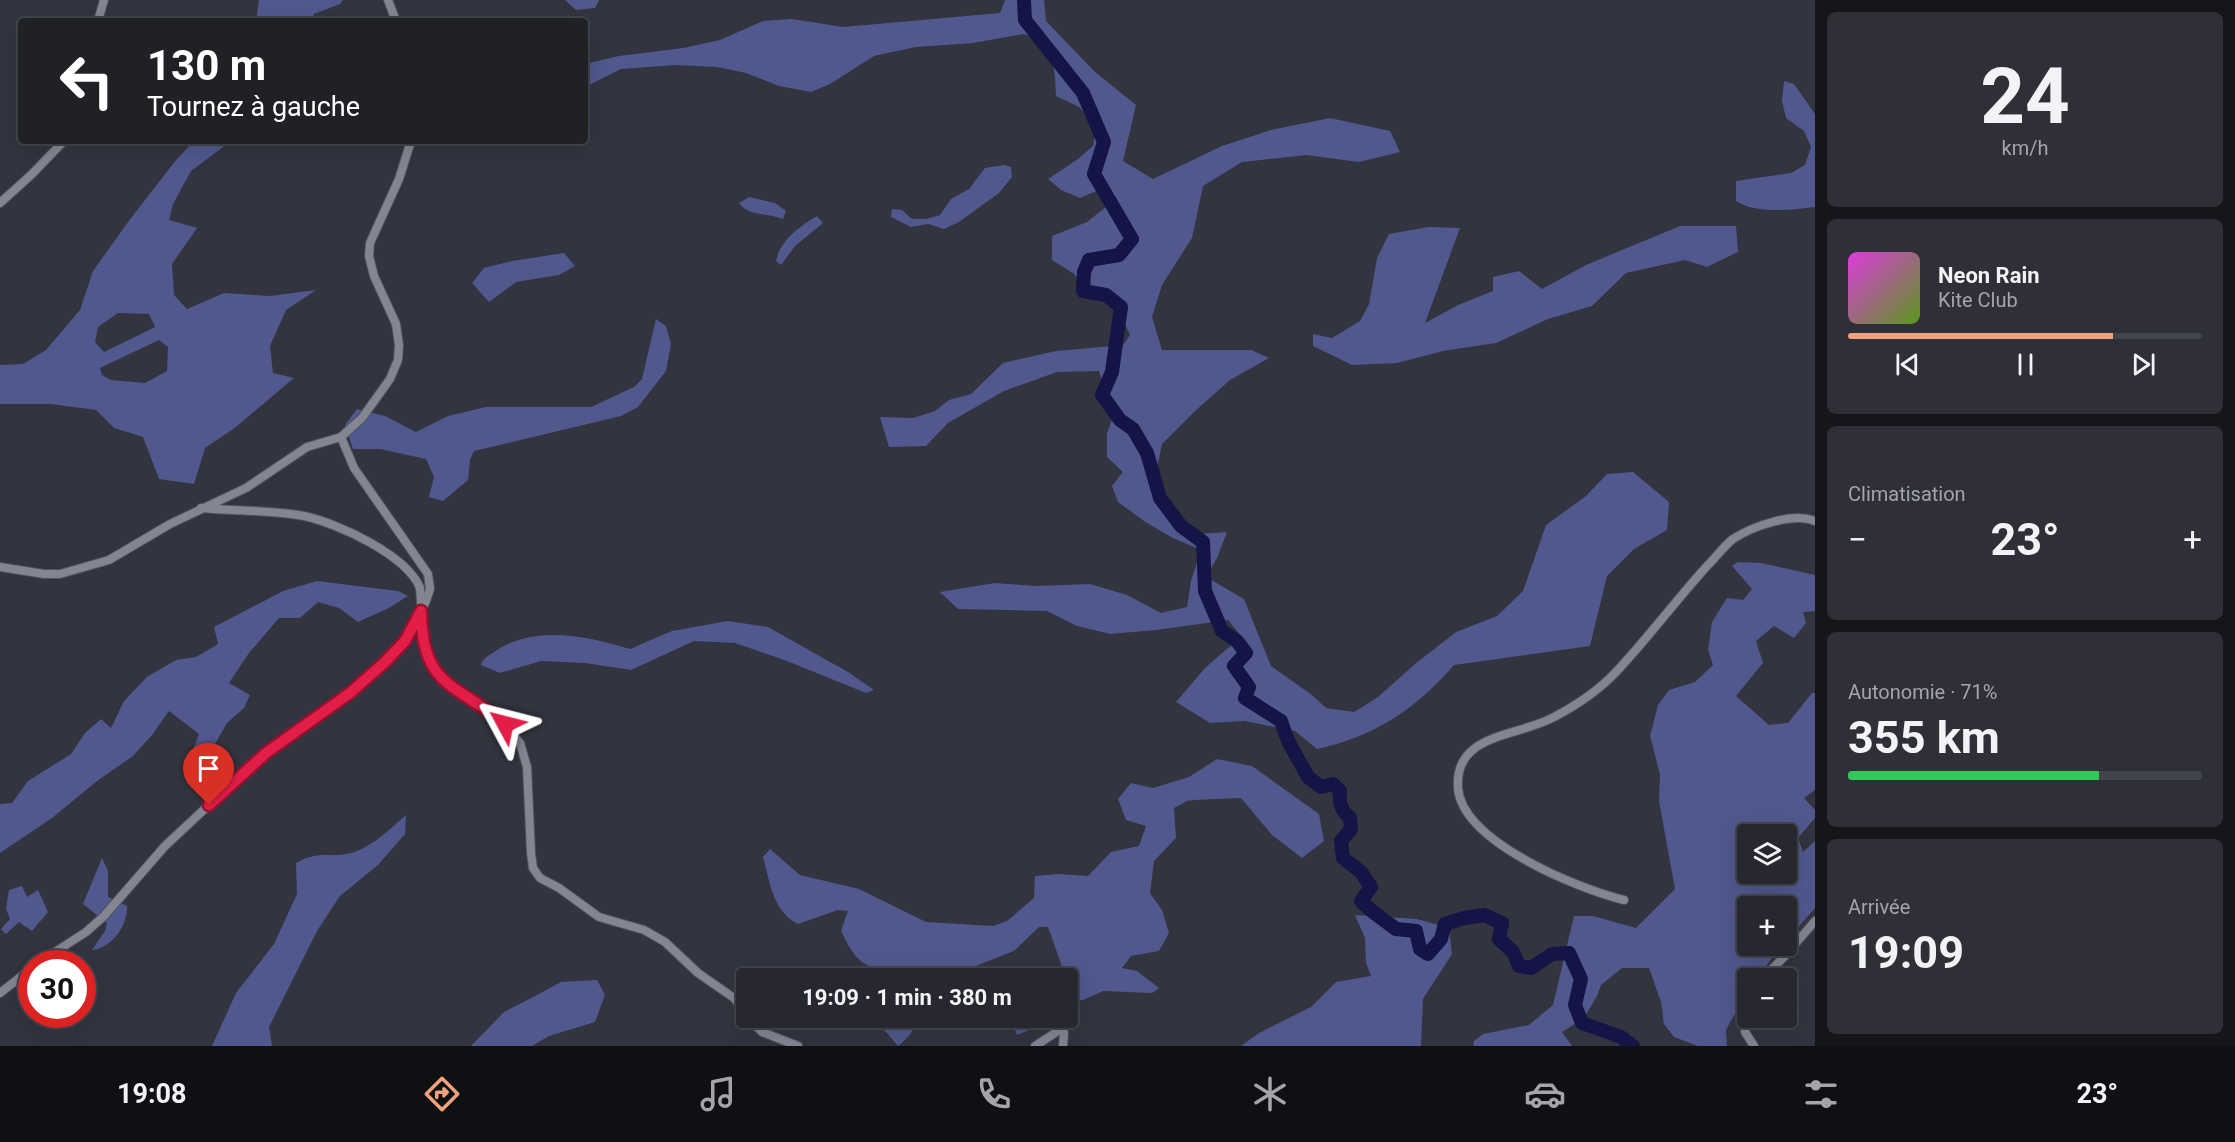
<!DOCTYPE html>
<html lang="fr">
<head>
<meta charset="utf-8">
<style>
	:root { --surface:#26272f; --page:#2e2f37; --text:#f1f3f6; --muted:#a4a5aa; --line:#42444b; --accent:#f1a17c }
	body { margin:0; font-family:Roboto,sans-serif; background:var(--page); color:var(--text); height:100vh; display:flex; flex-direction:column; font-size:22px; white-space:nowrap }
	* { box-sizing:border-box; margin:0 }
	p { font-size:20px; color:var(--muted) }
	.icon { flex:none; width:33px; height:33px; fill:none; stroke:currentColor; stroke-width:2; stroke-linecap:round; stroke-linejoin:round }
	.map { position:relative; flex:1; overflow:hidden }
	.panel { display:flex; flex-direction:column; gap:12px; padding:12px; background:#15151a; width:420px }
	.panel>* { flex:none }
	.top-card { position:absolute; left:18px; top:18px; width:570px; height:126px; border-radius:6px; box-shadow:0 6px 24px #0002,0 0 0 2px var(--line); background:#202124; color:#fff; overflow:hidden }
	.tools { position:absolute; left:1737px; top:824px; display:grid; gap:12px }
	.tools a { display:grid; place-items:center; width:60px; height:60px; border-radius:6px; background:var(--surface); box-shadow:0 6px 24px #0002,0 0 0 2px var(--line); font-size:30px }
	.speed { position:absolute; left:18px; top:950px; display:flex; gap:12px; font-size:30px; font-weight:700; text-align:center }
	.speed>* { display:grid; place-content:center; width:78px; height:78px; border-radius:50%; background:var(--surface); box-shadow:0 6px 24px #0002,0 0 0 2px var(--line); line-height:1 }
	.speed .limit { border:9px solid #d22; background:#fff; color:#111 }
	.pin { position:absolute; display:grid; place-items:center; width:51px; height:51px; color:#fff; margin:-62px -26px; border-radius:50% 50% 50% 0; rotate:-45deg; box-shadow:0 0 6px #0007 }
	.pin .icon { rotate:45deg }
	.me { position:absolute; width:66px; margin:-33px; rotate:308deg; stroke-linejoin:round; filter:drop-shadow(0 0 4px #0008) }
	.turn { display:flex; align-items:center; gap:21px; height:126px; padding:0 30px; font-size:27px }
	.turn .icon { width:78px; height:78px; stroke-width:2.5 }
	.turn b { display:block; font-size:42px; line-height:51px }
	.big { font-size:45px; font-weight:700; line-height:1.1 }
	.panel .tile { flex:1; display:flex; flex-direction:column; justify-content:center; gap:9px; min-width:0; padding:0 21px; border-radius:9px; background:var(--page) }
	.panel .dial { align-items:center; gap:0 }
	.dial b { font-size:78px; line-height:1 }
	.song { display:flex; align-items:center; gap:18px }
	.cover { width:72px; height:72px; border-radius:9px; background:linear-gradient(135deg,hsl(300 70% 55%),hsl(90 70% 35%)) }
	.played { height:6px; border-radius:3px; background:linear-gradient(90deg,var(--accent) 75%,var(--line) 75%) }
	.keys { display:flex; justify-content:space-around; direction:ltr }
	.heat { display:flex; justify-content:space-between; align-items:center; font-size:33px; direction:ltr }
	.charge { height:9px; border-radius:4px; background:linear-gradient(90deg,#34c759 71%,var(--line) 0) }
	.trip { position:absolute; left:736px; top:968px; width:342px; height:60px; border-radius:6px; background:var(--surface); box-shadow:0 6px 24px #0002,0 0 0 2px var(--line); font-weight:700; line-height:60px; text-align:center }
	.menu { display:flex; height:96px; justify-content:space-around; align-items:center; background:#0f1013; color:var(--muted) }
	.menu .icon { width:42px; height:42px }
	.menu .on { color:var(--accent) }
	.menu b { font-size:27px; color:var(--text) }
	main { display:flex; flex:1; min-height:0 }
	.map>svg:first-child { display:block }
	.green { fill:#50588d; fill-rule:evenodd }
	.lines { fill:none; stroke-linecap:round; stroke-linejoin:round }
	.river { stroke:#141446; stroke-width:14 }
	.minor-casing { stroke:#50525b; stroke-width:10 }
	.minor { stroke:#838692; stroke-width:8 }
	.route-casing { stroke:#92132f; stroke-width:15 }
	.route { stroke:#e11d48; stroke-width:10 }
</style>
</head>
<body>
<main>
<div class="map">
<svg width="1815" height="1046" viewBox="0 0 1815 1046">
	<rect width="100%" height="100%" fill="#32343f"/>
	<g class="green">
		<path d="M259,0H343L340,4L314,14L312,21H256Z"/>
		<path d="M565,0H599L595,8L576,10Z"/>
		<path d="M1005,0H1044L1046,21L1094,71L1136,105L1123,161L1153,179L1222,146L1271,130L1330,118L1390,131L1400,152L1359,162L1306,155L1242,162L1203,186L1192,238L1162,285L1152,317L1162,350H1251L1269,358L1230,380L1194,412L1162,444L1156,473L1175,513L1196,534L1227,532L1217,558L1206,577L1244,599L1271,666L1312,695L1326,708L1354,712L1378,697L1415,664L1456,632L1497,616L1523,591L1546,525L1586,496L1607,474L1633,472L1669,502L1667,530L1634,549L1607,576L1590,646L1454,665C1416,709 1374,737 1317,749L1295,731L1245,721L1210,723L1176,702L1205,668L1229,647L1247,643L1228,620L1156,630L1110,634L1077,626L1047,611L958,609L940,592L995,583L1037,586L1090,584L1127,595L1161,613L1187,607L1191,581L1201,550L1171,537L1144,521L1118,502L1112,486L1123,472L1107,457V433L1116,409L1107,396L1099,371L1057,372L1004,391L948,423L926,446L889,447L880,417L913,418L935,411L949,400L971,394L1003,363L1056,351L1123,345L1130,335L1120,313L1112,303L1094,296L1073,273L1052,260V236L1087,222L1117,198L1101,189L1080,198L1061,190L1048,179L1078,159L1093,146L1097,125L1079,107L1056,96L1055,77L1051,53L1040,39L1023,34L973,43L916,47L874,56L830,84L811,92L779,86L746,73L717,67L676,65L621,69L585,87V64L619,56L683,48L720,40L763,21L792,19L843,27L1000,13Z"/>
		<path d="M1784,81L1794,84L1815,114V207C1792,210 1755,214 1736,201V181L1791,173L1805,165L1811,147L1804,131L1786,118L1782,101Z"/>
		<path d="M194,141H271L264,146L227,144L191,171L173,204L169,220L197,228L172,264L174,295L187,309L224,293L270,296L316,290L286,310L270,346L273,373L294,378L236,427L205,448L194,484L159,479L143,437L114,428L96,410L51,404H0V365L23,364L46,350L80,310L93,271L128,222L176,160ZM118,313L149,314L155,327L104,352L95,342L98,327ZM159,340L168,347L167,371L145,383L111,380L102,375L100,368Z"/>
		<path d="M1004,165L1011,167L1012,177L999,193L959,222L944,229L928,224L911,227L891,217L892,209L902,210L912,219H926L940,215L951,199L969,189L985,168Z"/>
		<path d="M749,197L775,203L786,211L783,219C767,212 749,217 739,203Z"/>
		<path d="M817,216L823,223L795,246L781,265L776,261C781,239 799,227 817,216Z"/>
		<path d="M1680,226H1736L1738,252L1707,267L1685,260L1626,273L1592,306L1548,319L1496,343L1443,351L1397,363L1352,365L1313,346V334L1332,338L1360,321L1369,304L1377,258L1389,234L1428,227L1460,228L1425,323L1458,305L1493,291V277L1519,271L1542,289L1586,265Z"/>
		<path d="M564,253L575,266L559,275L516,282L489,302L472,283L484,268L512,261Z"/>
		<path d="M656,319L666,326L671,344L666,371L638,407L621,416L474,451L470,460L468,480L443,501L429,497L434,477L426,459L380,449H353L345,425L357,409L385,416L416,432L448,416L486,407H591L634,387L642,379Z"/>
		<path d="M1738,562L1761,563L1815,575V611L1803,612L1806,623L1794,638L1774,626L1756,641L1763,663L1736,696L1769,725L1788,723L1812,693H1815V790L1804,798L1815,810V818L1798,838L1803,852L1815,841V908L1787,940L1786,906H1748V945H1782L1757,978H1748L1747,992L1726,1030L1727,1046H1698L1674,1037L1664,1024L1661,1002L1649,968H1622L1601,985L1597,996L1584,1018L1562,1032L1572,1046H1473L1474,1041L1483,1034L1529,1025L1553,1005L1574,916H1593L1636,928L1675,889L1659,801L1660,774L1650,736L1658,705L1669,690L1695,682L1713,665L1708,650L1712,622L1727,598L1743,600L1752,589L1732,566ZM1748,834H1786V873H1748Z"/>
		<path d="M317,581L398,591L408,596L387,609L358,622L339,608L318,602L300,618H279L249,653L229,683L250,695L244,708L227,723L204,763L192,753L199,734L169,711L152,735L133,756L97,781L52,818L0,853V804L12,803L28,781L71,754L85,733L101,719L111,728L124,701L147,677L176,660L196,657L218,644L214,627L283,591Z"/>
		<path d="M728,621L768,627L848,672L874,690L866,693L787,661L735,643L694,641L631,670L585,663L541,661L500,673L481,665C483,658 488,656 494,652C534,624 587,636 630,649L672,631Z"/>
		<path d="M1217,759L1252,766L1319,814L1324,841L1302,858L1272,835L1241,798L1194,800L1187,801L1174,808L1176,838L1154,861L1150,893L1162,910L1169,933L1159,951L1131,956L1122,968L1137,971L1159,988L1152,993L1103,991L1083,1000L1068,1002V978H1066L1048,927H1039L1014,951L945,978H889L890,973C860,966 854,958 841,931L848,911L838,910L798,924C773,911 770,883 763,857L770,849L800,875L859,889L926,922L993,926L1007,921L1034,898L1035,876L1058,874L1088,876L1111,852L1139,846L1146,826L1126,820L1118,799L1131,783L1153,788L1189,777Z"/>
		<path d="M406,815L405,834L378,865L340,896L317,931L269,1027L272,1046H212L236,993L274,944L297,894L296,863C320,849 330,859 351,853C371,848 391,828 406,815Z"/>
		<path d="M102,858L108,871V897L127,906C128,925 112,948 92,950L105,931L107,923L83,904Z"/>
		<path d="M22,886L27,897L38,890L48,912L32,931L19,922L6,934L1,929L10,919L6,909L9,890Z"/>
		<path d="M1355,915L1417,919L1449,928L1452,954L1423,999L1421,1046H1241L1259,1033L1311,1007L1336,982L1371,976L1366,963L1365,938Z"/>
		<path d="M597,980L605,995L595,1022L549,1036L532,1046H471L504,1012L535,996L561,982Z"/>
		<path d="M864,1017H916C917,1029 907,1039 898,1046L886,1032Z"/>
		<path d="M1005,1017H1034L1032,1029L1017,1035L1014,1027L1009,1029L1001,1022Z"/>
	</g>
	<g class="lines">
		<path class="river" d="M1024,0L1025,20L1083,93L1104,142L1094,174L1132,239L1119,255L1089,260L1084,272L1083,291L1106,295L1121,307L1112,372L1102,395L1120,420L1133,429L1147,453L1160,498L1181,526L1203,542L1205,591L1222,631L1237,641L1246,653L1234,666L1249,687L1245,698L1281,721L1288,741L1308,777L1321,787L1333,784L1340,791C1339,804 1341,810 1350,818L1351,829L1341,841L1343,858L1361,872L1371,887L1361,901L1373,912L1396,929L1416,931L1420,949L1428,954L1441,939L1445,924L1464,918L1484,915L1502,923L1499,939L1513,952L1519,966L1531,968L1552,954L1569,953L1581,979L1575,1005L1582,1023L1621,1037L1633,1046"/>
		<g class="minor-casing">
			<g id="minor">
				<path d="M388,0L396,21"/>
				<path d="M98,21L104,0"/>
				<path d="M0,203L31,175L64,141"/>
				<path d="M201,508C232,511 274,510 304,516C337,523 407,555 420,588L424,642L437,673L451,688L489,710L505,724L520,743L527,767L531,853L533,868L540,878L559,888L599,917L644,930L665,942L698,973L734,998L747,1016"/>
				<path d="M0,567L44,574H60L109,560L170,524L246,488L307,447L341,437L362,418L390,379L398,360L399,345L396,324L374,276L369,256L370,243L399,179L411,141"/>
				<path d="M1624,900C1579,889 1462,842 1458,788C1454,733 1518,737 1554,717C1577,705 1598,691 1616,672C1648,638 1676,600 1708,565C1716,557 1724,546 1733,539C1753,526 1793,512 1815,521"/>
				<path d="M38,963L86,932L104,916L165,846L254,763L349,693L393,654L410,634L426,601L430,589L428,574L354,468L341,437"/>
				<path d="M1763,978L1783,958L1815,921"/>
				<path d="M0,993L32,968"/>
				<path d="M1748,1011L1745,1032L1754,1046"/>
				<path d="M748,1017L762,1032L798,1046"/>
				<path d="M1035,1046L1061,1029L1064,1033L1063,1046"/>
			</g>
		</g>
		<use href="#minor" class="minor"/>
	</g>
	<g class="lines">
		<g class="route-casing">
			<path id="route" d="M209,805L266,753L350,693L384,663L405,641L421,611C422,688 456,683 505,724"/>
		</g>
		<use href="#route" class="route"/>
	</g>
</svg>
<div class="tools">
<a><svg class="icon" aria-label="layers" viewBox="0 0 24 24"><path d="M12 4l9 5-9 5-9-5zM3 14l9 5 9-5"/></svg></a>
<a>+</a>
<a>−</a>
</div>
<div class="speed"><div class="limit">30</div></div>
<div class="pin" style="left:209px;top:805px;background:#d93025"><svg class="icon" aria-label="arrive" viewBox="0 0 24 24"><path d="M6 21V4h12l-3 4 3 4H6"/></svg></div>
<svg class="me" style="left:505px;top:724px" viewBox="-20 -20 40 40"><path d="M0-17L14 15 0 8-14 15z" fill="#e11d48" stroke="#fff" stroke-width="4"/></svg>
<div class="trip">19:09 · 1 min · 380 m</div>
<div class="top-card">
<div class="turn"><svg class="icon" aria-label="left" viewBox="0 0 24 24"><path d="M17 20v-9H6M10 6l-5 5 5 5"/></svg><div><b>130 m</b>Tournez à gauche</div></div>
</div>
</div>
<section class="panel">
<div class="tile dial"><b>24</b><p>km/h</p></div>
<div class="tile">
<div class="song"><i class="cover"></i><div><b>Neon Rain</b><p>Kite Club</p></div></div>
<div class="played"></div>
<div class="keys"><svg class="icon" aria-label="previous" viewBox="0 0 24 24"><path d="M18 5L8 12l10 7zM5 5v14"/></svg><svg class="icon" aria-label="pause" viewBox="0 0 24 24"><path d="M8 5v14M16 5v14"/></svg><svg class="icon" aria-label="next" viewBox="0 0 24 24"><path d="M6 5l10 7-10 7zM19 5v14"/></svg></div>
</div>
<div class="tile"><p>Climatisation</p>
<div class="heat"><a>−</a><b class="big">23°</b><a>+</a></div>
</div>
<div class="tile"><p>Autonomie · 71%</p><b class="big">355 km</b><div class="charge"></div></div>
<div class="tile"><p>Arrivée</p><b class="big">19:09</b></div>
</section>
</main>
<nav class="menu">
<b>19:08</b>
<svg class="icon on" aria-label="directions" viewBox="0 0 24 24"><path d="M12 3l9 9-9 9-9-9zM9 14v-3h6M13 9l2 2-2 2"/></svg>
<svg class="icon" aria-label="music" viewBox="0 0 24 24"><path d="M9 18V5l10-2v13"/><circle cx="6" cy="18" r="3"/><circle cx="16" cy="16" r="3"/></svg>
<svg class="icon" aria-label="phone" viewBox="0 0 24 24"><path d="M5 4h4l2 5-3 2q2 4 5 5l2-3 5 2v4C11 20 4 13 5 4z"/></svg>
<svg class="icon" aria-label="climate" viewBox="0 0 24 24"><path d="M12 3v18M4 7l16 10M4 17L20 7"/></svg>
<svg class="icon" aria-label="car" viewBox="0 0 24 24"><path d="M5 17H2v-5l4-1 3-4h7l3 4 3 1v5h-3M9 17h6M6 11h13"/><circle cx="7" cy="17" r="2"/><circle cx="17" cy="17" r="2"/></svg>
<svg class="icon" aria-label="filters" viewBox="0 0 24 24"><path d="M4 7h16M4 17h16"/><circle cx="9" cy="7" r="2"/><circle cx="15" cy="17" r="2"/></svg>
<b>23°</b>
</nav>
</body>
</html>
